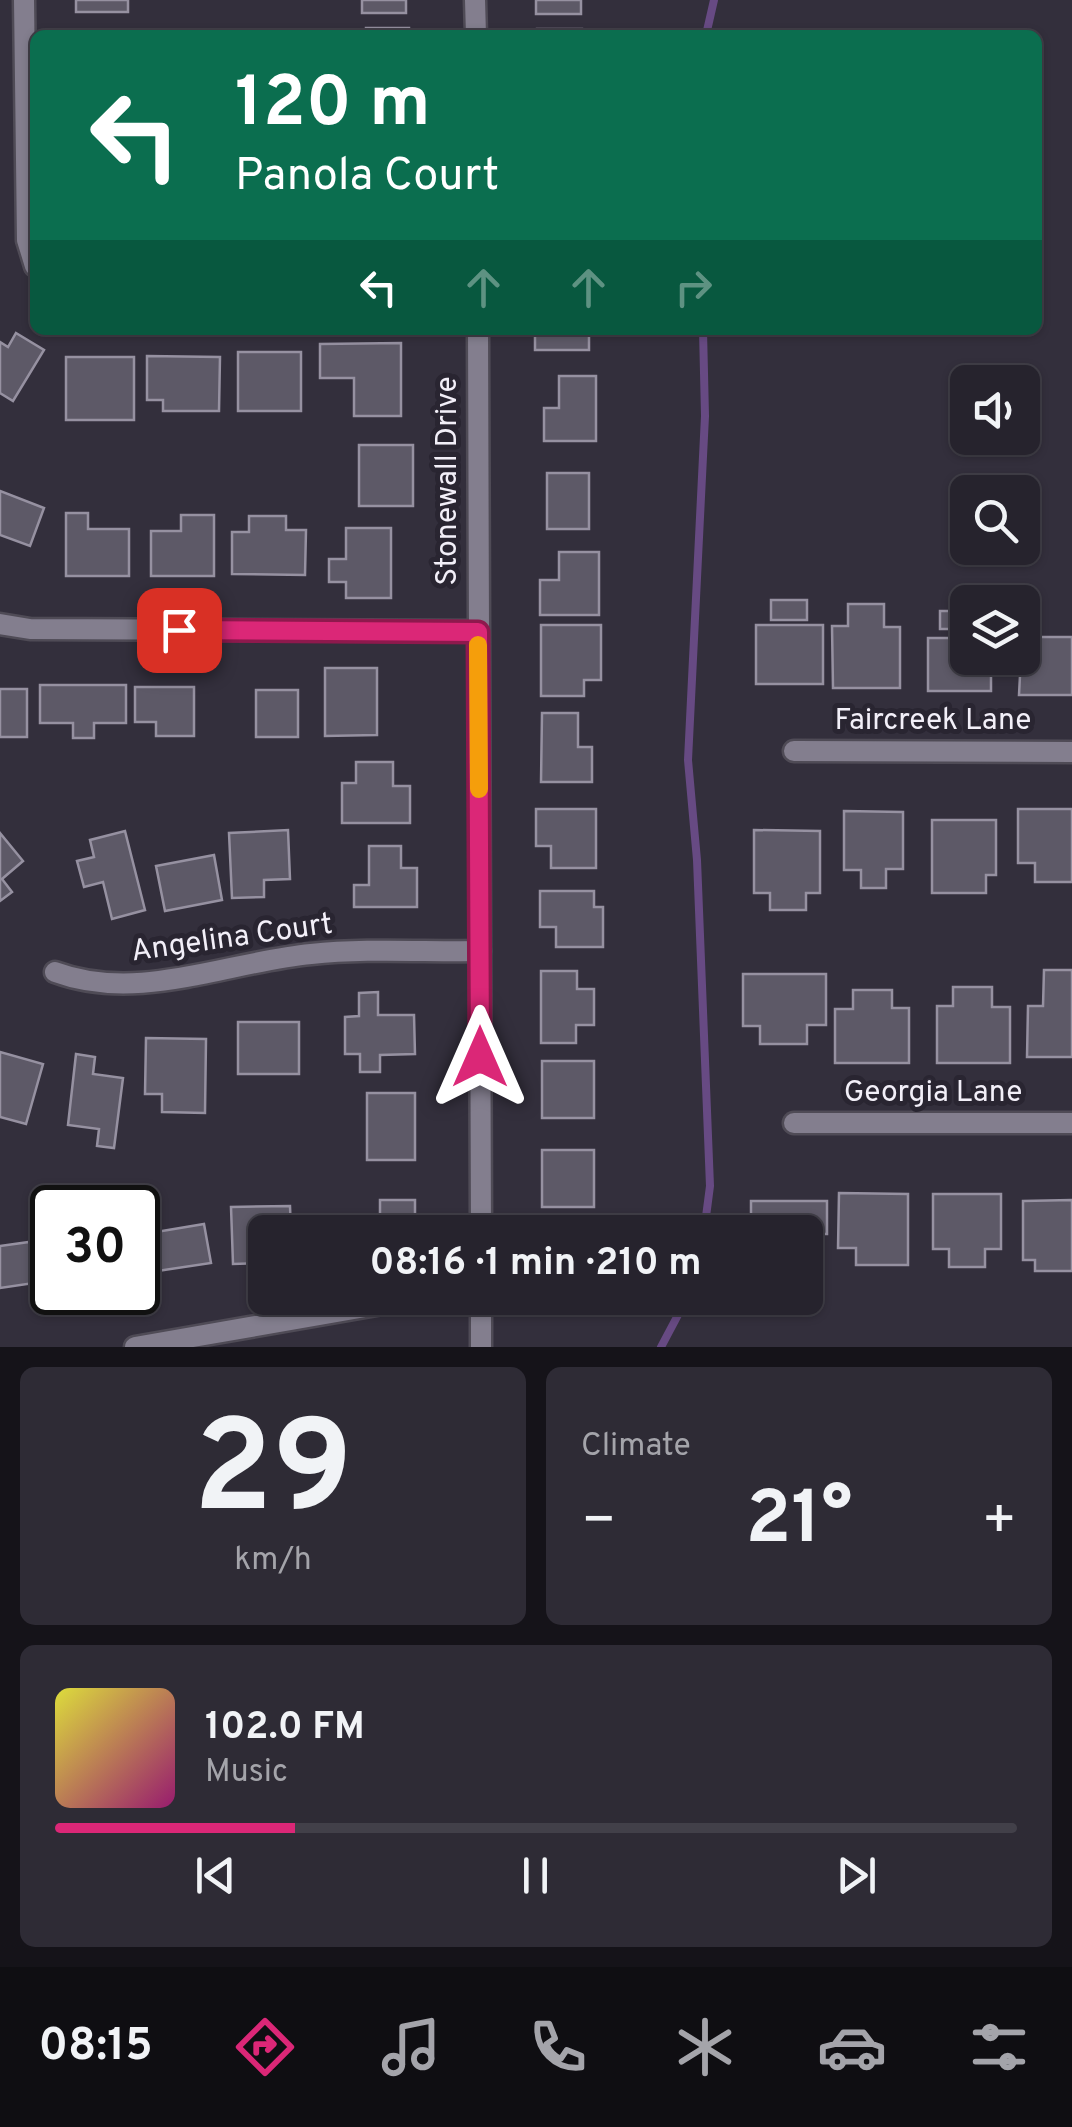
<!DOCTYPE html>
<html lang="en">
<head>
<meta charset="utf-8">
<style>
	:root { --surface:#26232d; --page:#2e2b35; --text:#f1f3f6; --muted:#a4a4aa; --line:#424049; --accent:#db2777 }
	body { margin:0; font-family:Overpass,sans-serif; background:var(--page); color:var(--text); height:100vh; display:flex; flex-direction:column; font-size:38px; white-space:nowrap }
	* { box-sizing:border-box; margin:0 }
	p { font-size:32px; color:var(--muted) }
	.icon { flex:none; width:55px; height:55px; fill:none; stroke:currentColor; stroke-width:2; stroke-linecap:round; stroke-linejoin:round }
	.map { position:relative; height:1347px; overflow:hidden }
	.sheet { display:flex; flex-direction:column; gap:20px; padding:20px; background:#151319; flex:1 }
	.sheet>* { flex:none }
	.hud { position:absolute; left:30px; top:30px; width:1012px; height:305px; border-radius:15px; box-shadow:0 2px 8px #0004,0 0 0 2px var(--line); background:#0b6e4f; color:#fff; overflow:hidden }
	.controls { position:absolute; left:950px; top:365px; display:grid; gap:20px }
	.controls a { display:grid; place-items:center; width:90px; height:90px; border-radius:15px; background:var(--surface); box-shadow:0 2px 8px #0004,0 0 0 2px var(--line); font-size:50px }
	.speed { position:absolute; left:30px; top:1185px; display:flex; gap:20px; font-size:50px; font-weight:700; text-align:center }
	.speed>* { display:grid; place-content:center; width:130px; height:130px; border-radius:50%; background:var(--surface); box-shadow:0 2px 8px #0004,0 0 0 2px var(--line); line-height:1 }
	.speed .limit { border:5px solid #111; border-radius:15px; background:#fff; color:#111 }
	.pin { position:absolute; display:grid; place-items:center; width:85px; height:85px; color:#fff; margin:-42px; border-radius:20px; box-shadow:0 5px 15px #0006 }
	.me { position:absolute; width:110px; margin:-55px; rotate:0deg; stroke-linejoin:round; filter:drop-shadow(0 0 8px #0008) }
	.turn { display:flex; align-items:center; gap:35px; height:210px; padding:0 40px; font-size:45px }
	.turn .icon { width:130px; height:130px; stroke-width:2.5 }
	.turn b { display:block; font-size:70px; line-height:85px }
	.lanes { display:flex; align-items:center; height:95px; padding:0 40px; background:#0003; justify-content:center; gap:50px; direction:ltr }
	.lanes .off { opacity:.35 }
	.big { font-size:75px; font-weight:700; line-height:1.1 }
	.sheet .card { flex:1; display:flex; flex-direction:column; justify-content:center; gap:15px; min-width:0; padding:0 35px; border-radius:15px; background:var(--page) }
	.sheet .dial { align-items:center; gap:0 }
	.dial b { font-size:130px; line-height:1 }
	.song { display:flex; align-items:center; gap:30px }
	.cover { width:120px; height:120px; border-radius:15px; background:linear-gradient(135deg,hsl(60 70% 55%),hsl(320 70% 35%)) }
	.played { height:10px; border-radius:5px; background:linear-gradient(90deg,var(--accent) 25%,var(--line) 25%) }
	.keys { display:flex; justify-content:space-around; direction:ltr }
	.heat { display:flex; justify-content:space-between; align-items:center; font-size:55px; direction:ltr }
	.sheet .tiles { flex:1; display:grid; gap:20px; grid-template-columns:1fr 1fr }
	.card:last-child { grid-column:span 2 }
	.trip { position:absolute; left:248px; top:1215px; width:575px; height:100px; border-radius:15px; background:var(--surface); box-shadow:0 2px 8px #0004,0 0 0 2px var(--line); font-weight:700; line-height:100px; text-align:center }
	.menu { display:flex; height:160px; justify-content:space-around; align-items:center; background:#0f0e12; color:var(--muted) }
	.menu .icon { width:70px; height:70px }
	.menu .current { color:var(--accent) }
	.menu b { font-size:45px; color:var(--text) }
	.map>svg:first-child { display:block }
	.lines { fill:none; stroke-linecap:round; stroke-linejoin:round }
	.stream { stroke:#674a83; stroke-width:8 }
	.building { fill:#5d5967; stroke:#9691a1; stroke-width:2.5 }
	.street-casing { stroke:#4f4b56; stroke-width:25 }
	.street { stroke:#837e8e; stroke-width:20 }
	.route-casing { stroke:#8e194d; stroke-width:25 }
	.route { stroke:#db2777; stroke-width:18 }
	.slow { stroke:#f59e0b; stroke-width:18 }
	.labels { text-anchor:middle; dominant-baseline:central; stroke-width:10; stroke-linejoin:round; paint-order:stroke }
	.street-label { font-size:30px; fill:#f2eff8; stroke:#292531 }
</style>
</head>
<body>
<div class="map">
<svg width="1072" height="1347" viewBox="0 0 1072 1347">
	<rect width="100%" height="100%" fill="#332f3c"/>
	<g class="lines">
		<g class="stream">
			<path d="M706,35L714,0"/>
			<path d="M703,330L705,416L688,760L697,860L710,1186L704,1232"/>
			<path d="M661,1347L687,1298"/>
		</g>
	</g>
	<g class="building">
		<rect x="76" y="0" width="52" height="12"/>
		<rect x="362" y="0" width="44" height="13"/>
		<rect x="536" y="0" width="45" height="14"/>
		<rect x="366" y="28" width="43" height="7"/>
		<rect x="537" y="29" width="45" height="6"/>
		<rect x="535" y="330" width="54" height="20"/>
		<path d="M16,333L44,350L13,401L0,393V342L8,347Z"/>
		<path d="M401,343V416H354V378H320V344Z"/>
		<rect x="238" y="352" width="63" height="59"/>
		<path d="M147,356L220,357L219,411H163V400H147Z"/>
		<rect x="66" y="357" width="68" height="63"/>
		<path d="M559,376H596V441H544V408H559Z"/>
		<rect x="359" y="445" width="54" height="61"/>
		<rect x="547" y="473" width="42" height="56"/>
		<path d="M0,491L44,508L30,546L0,535Z"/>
		<path d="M66,513H88V529H129V576H66Z"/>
		<path d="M181,515H214V576H151V531H181Z"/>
		<path d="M249,516H286V530H306L305,575L232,574V532H249Z"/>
		<path d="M346,528H391V598H346V582H329V559H346Z"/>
		<path d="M559,552H599V615H540V580H559Z"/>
		<rect x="771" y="600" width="36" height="20"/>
		<path d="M848,604H884V627H900V688H833L832,626H848Z"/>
		<rect x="940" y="611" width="28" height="18"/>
		<path d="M541,625H601V680H584V696H541Z"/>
		<rect x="756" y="625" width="67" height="59"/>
		<path d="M1022,637H1072V695H1019Z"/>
		<path d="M928,638H968V658H991V691H928Z"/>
		<path d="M325,668H377V735L325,736Z"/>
		<path d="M40,685H126V723H94V738H73V723H40Z"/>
		<path d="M135,687H194V736H156V722H135Z"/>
		<rect x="0" y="689" width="27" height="48"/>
		<rect x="256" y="690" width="42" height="47"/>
		<path d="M542,713H578V747H592V782H541Z"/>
		<path d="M356,762H393V786H410V823H342V783H356Z"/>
		<path d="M536,809H596V868H551V846H536Z"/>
		<path d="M1018,809H1072V882H1035V863H1018Z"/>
		<path d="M844,811L903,812V869H886V888H861V870H844Z"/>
		<path d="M932,820H996V875H986V893H932Z"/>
		<path d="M288,830L290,879L264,880V897L232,898L229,833Z"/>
		<path d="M754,830L820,831V893H806V910H770V893H754Z"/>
		<path d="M125,831L145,910L112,919L103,882L84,887L77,861L94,857L90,840Z"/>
		<path d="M0,833L23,861L2,879L12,892L0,901Z"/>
		<path d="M369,846H401V868H417V907H354V885H369Z"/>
		<path d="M214,855L222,900L165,911L156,866Z"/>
		<path d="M540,891H594V907H603V947H556V927H540Z"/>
		<path d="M1044,970H1072V1057H1027L1028,1006H1043Z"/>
		<path d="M541,971H577V989H594V1025H576V1043H541Z"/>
		<path d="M743,974H826V1025H807V1044H760V1026H743Z"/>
		<path d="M953,987H992V1007H1010V1063H937V1006H953Z"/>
		<path d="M853,990H892V1008H909V1063H835V1009H853Z"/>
		<path d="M378,992V1015H414L415,1054L380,1055V1072H360V1054H345V1017L359,1016V993Z"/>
		<rect x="238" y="1022" width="61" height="52"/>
		<path d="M146,1038L206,1039L205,1113L162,1112V1094H145Z"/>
		<path d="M0,1052L43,1064L26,1124L0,1117Z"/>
		<path d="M76,1054L95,1057L93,1074L123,1078L114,1148L97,1146L99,1129L68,1125Z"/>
		<rect x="542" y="1061" width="52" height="57"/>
		<rect x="367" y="1093" width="48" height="67"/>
		<rect x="542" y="1150" width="52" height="57"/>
		<path d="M839,1193L908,1194V1265H856V1248H838Z"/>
		<path d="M933,1194H1001V1249H985V1267H949V1249H933Z"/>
		<path d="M380,1200H415V1232H349V1224H380Z"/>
		<path d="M1072,1200V1271H1035V1260H1023V1201Z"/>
		<path d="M751,1201H827V1234H810V1285H805V1232H751Z"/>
		<path d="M290,1206L291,1232H265V1263L233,1264L231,1207Z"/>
		<path d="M204,1224L211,1263L144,1273L138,1235Z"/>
		<rect x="559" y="1224" width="59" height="8"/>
		<path d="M29,1242L34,1283L0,1288V1246Z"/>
	</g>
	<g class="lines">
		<g class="street-casing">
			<g id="street">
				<path d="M24,0L27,240L35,266"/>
				<path d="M475,0L476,35"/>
				<path d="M478,330L481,1232"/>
				<path d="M0,624L30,629L478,631"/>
				<path d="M794,751L1072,752"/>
				<path d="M55,972C138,1003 227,962 311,954C367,948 424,952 480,951"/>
				<path d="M794,1123H1072"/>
				<path d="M481,1298V1347"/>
				<path d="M135,1347L417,1298"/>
			</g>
		</g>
		<use href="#street" class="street"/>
	</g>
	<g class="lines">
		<g class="route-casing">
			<path id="route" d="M179,630L478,632L480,1057"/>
		</g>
		<use href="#route" class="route"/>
		<path class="slow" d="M478,645L479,789"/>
	</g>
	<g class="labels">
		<g class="street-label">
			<text transform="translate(448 481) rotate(-90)">Stonewall Drive</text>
			<text x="933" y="721">Faircreek Lane</text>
			<text transform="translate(232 939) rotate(-8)">Angelina Court</text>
			<text x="933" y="1093">Georgia Lane</text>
		</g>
	</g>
</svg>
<div class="controls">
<a><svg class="icon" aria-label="sound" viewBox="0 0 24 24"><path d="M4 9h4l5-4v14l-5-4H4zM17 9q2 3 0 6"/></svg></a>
<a><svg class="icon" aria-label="search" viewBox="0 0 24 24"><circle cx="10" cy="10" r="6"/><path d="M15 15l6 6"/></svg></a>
<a><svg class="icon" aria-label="layers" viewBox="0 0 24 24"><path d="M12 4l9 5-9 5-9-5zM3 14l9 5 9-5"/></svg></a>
</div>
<div class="speed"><div class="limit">30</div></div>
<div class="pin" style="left:179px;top:630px;background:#d93025"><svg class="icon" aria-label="arrive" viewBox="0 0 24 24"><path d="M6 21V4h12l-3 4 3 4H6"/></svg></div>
<svg class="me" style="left:480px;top:1057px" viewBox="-20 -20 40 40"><path d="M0-17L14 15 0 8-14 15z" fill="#db2777" stroke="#fff" stroke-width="4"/></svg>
<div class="trip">08:16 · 1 min · 210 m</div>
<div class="hud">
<div class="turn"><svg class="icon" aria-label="left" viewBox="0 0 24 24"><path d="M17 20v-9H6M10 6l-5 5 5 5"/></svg><div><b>120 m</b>Panola Court</div></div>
<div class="lanes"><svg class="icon" aria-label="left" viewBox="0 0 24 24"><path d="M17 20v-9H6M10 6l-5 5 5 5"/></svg><svg class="icon off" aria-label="ahead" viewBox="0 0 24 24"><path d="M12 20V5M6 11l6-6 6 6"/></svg><svg class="icon off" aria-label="ahead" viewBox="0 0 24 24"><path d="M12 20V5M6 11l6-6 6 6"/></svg><svg class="icon off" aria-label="right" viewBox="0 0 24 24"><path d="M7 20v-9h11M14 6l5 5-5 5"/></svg></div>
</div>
</div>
<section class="sheet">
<div class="tiles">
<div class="card dial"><b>29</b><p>km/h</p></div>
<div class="card"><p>Climate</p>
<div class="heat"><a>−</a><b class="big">21°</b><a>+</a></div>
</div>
<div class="card">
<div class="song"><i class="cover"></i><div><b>102.0 FM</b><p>Music</p></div></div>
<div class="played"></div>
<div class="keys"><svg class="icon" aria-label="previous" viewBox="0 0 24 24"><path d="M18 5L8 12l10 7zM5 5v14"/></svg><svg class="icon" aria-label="pause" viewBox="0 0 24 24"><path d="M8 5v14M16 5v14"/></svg><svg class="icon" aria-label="next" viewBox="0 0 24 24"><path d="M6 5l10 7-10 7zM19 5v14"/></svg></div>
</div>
</div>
</section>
<nav class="menu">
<b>08:15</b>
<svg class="icon current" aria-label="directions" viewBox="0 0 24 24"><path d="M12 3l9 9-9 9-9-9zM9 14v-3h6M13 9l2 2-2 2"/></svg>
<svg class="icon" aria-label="music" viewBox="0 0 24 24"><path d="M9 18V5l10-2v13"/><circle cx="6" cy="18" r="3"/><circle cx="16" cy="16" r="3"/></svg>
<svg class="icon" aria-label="phone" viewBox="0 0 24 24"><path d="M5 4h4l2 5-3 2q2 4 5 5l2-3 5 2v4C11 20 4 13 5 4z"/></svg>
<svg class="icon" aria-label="climate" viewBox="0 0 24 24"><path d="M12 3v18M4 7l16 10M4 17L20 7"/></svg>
<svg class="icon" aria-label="car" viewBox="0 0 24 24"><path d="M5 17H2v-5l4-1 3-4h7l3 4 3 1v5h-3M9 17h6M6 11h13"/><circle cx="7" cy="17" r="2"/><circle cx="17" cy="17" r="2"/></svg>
<svg class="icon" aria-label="filters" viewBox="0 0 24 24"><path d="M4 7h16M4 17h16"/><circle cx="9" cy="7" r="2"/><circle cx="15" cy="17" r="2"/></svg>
</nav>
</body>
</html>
